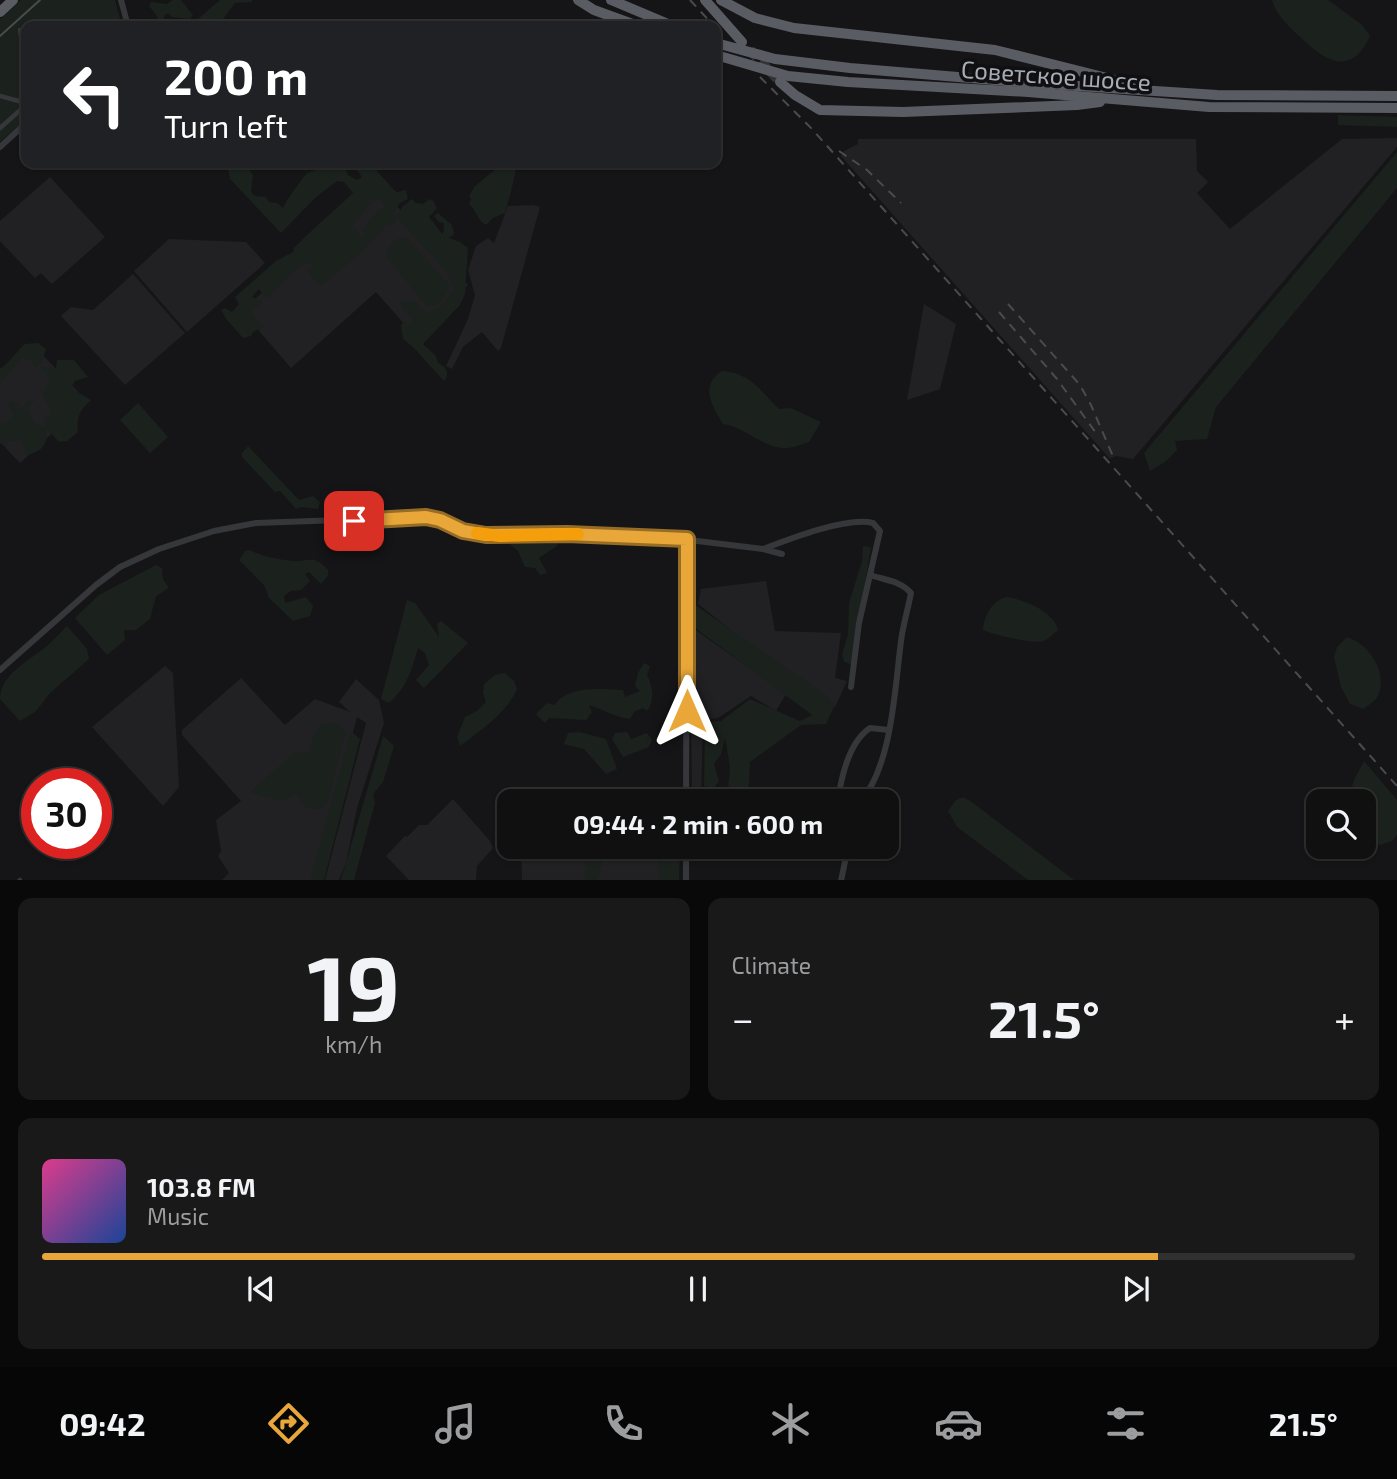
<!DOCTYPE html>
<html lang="en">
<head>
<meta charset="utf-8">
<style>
	:root { --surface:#101011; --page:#19191a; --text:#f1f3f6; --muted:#9c9d9f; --line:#303031; --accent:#e9a73a }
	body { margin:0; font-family:"Exo 2",sans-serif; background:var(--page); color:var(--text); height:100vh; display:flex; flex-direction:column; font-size:26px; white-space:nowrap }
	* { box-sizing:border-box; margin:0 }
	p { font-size:23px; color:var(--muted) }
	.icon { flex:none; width:38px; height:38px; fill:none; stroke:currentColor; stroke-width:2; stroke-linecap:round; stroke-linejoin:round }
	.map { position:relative; height:880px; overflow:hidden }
	.panel { display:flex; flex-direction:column; gap:18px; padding:18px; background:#090909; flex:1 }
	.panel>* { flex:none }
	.banner { position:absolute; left:21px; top:21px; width:700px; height:147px; border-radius:14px; box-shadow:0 2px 5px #0004,0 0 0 2px var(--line); background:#202124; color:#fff; overflow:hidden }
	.fabs { position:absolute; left:1306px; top:789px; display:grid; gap:14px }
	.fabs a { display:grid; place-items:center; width:70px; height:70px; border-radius:14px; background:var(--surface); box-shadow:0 2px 5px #0004,0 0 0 2px var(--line); font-size:35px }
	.speed { position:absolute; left:21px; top:768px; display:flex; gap:14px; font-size:35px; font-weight:700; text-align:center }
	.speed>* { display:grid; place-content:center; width:91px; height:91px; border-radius:50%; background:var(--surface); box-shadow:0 2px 5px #0004,0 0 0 2px var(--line); line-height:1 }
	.speed .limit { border:10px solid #d22; background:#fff; color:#111 }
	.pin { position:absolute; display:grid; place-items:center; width:60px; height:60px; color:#fff; margin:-30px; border-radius:14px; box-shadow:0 4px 10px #0006 }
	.me { position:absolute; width:77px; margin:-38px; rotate:0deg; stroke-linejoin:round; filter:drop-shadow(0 0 5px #0008) }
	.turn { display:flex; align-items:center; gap:24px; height:147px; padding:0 28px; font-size:32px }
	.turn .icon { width:91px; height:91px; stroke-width:2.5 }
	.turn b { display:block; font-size:49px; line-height:60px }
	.big { font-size:52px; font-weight:700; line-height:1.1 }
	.panel .tile { flex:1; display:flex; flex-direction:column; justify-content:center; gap:10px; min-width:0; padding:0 24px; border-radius:14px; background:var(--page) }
	.panel .dial { align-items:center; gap:0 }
	.dial b { font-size:91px; line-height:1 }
	.song { display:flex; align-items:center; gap:21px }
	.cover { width:84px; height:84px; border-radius:10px; background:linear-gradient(135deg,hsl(330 70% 55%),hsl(220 70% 35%)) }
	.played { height:7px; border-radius:4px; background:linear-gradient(90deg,var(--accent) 85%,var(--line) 85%) }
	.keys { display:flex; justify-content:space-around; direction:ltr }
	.heat { display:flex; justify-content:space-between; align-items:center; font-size:38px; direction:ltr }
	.panel .tiles { flex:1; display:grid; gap:18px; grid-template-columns:1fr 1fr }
	.tile:last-child { grid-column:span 2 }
	.trip { position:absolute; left:497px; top:789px; width:402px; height:70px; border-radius:14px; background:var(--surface); box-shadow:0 2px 5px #0004,0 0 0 2px var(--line); font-weight:700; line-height:70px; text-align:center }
	.menu { display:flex; height:112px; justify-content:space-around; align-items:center; background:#060607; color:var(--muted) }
	.menu .icon { width:49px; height:49px }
	.menu .selected { color:var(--accent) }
	.menu b { font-size:32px; color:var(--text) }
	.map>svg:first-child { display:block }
	.built { fill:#212123 }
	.green { fill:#1b211c }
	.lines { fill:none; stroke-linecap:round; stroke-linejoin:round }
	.trunk-tunnel { stroke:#323337; stroke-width:10; stroke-dasharray:10 5; stroke-linecap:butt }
	.pedestrian { stroke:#36373b; stroke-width:4.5 }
	.minor { stroke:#36373b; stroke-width:6 }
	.trunk { stroke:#5a5c63; stroke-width:10 }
	.tram { stroke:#494b50; stroke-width:2 }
	.rail { stroke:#494b50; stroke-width:2; stroke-dasharray:9 7; stroke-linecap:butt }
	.route-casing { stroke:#976d26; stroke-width:18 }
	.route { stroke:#e9a73a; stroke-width:12 }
	.slow { stroke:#f59e0b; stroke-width:12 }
	.labels { text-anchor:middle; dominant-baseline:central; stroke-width:7; stroke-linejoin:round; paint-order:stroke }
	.street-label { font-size:24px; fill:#a7acb6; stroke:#101012 }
</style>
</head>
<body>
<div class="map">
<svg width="1397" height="881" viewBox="0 0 1397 881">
	<rect width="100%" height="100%" fill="#151517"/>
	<g class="built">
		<path d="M1397,138V147L1133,459L1116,456L1110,459L841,156L844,151L858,144V139H1196L1197,171L1208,182L1197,193L1230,229L1342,139Z"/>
		<path d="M50,177L105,237L52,284L41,273L35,278L0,241V221Z"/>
		<path d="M378,185L468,285L414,335L376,292L291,368L242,311Z"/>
		<path d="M533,205L540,207L501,348L498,351L482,332L463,347L452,369L446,366L468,319L475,295L468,270L476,246L488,238L494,243L508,206Z"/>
		<path d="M169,239L246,242L265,263L187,332L134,271Z"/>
		<path d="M133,274L185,333L125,385L61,316L71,307L93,310Z"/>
		<path d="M924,304L956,324L940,389L907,400Z"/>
		<path d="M34,346L87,401L20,463L0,442V377Z"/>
		<path d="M766,581L775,631L841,633L835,678L847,681L835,707L770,661L698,604L701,589Z"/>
		<path d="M690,626L786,694L776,711L751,696L718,718L703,721L701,801H692Z"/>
		<path d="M165,666L173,673L179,787L163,806L92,727Z"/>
		<path d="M241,678L285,725L315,699L350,712L339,702L356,679L379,700L384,723L357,808L346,863L339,880H325L366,723L357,717L319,859L317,880H222L229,873L218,856L221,851L216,820L241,801L182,735V730Z"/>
		<path d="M453,799L490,841L493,848L477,866L476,880H409L386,856L405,836L407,837L419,825H427Z"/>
		<path d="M521,847H673V880H522Z"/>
	</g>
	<g class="green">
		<path d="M21,0H115L122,26H26V119L0,142V19Z"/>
		<path d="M173,0H181L193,15L190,19L172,17L168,13L164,16L165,23H158L157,16L149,6L151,2L167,4Z"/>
		<path d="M220,0H252V2L235,3L223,19H218L216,22L218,26H190Z"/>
		<path d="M1272,0H1328L1361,24L1370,36C1351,78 1324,61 1298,35C1287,25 1276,14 1272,0Z"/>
		<path d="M1338,115L1397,117V127L1338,125Z"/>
		<path d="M1397,152V188L1216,407L1207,439L1175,441L1177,450L1165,462L1150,471L1144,453Z"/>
		<path d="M322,163H343L348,175L357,180L362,177L351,163H370L394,190L397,192L406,190L408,199L400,203L394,212L396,223L387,226L379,219L386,227L369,243L362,236L378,220L364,232L362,230L379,209L386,208L380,197L370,204L352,226L369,246L326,282L321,285C315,281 309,275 308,268L312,267L311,264L306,263C290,271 281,289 266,298L259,289L252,297L262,301L259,306L252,309L254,316L264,326L253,332L251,336L243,338L227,320L221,310L225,308L232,312L239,304L235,297L276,261L293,252L294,248L307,235L353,193L344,182L337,181L315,198L281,233L230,179L228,168L233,164L242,166L246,165L253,175L251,192L255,196L266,197L269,202L277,203L283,208C289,196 298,184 307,173L316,170Z"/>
		<path d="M503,163H517C514,181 510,196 505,213L493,218L486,225C478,221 476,210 469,204L471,199L469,196L474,187Z"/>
		<path d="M412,199L416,203L423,204L429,199L433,201L437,208L429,217L442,234L444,230L443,222L440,223L434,216L438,213L452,225L454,234L449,238L460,242L468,248L465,294L460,305L423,344L436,356L438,363C445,366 448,370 447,377L444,381L414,348L403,339L401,325L405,321L411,324L413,320L401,307V301L416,302L423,311L428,313L443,305L454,289C450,269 419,245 407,228C403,223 399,222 396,216L403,206Z"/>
		<path d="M406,237L448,283C450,293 442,301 434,306H427L422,301L387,258C387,245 394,238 406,237Z"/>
		<path d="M38,343L46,349L41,364L36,368L30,360L22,358L0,384V369C11,361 15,353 25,344Z"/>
		<path d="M57,360H74L88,377L75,381L71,388L91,400C80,410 76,417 78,432L67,441L59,442L47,429C47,445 44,450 28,455L19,440L11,441L7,437L6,447L0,443V423L7,422L14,415L7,405L13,400L22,407L32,398L35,400L27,409L35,424L47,428L43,420L52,413L42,394L51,379L40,367L56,368Z"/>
		<path d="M722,371C749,372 761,391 779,409L791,408L821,422L809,442C802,444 794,448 787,448C763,449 746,427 723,424C712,406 699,386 722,371Z"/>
		<path d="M138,403L168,437L150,453L120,420Z"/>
		<path d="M248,446L299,500L313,496L320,502L318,509L302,507L296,509L280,491L275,492L242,457V453Z"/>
		<path d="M509,537H537L544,542L551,537L558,540L557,546L539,558L547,573L540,575L535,568L525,567L518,551L511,545Z"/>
		<path d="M863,546L871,547L852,665L844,661L842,655L848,634L849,603L862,561Z"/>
		<path d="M250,550C259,556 289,562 299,561C313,559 317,558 328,570V576L321,584L309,572L305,574L310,581L301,590L291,591L284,596L285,603L306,597L313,606L310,616L293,621L269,598L264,585L239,560L245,551Z"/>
		<path d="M156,565L162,568L163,579L169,588L156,596L150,619L136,630H124L125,640L107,655L75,618L99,595Z"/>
		<path d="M1007,597C1024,600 1054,611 1058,630C1052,635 1047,641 1039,642C1025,642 995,635 983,630C984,616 992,600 1007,597Z"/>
		<path d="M407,600L415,603L439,637L437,624L441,621L468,643L424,688L416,680L429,665L425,653L418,648C411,671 408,686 389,703L381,699Z"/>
		<path d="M691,602L827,696L835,705L826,724L801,725L750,762L748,801H727L730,767L725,738L721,754L714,764L719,781L714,788L704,786L705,722L721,721L750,699L800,721L812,715L691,625Z"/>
		<path d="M67,626L87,649L89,659L50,693L36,711L20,721L0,699C0,676 26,662 42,650C51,643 59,634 67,626Z"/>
		<path d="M1347,637C1368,643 1387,671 1379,693C1377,700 1369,705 1363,709L1350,704L1341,687L1334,657L1337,647Z"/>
		<path d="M644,663L650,666L647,675C653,687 655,700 647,711L643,708L634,712L630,719C615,717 604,710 589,705L592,712L586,720L549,718L545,723L536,714L547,703L555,705C567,685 602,689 623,690L625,697L640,691L635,686L638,673Z"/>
		<path d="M505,673L514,681L517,689C506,714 482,729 460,746L457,737L465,717L477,711L486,702L483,693L484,684L495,675Z"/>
		<path d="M334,723L341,726L345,734L327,805L322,809C307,810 302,806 296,793L281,801L250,792L297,751L308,754L315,734L322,724Z"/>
		<path d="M351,731L360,739L324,880H310Z"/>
		<path d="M580,732L606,739L617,769L606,774L584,749L564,744L568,733Z"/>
		<path d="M627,732L631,739L647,733L652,740L649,747L623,757L612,739L615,733Z"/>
		<path d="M383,736L394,746L383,782L373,794L375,803L354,880H341Z"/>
		<path d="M1364,761L1397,800V835L1392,841L1380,845L1363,835V802L1348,801L1354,780Z"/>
		<path d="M963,797L972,802L1074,880H1028L957,827L948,811L956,800Z"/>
		<path d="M579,847H680L679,880H659L658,855L602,857L601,872L597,880H586L585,857Z"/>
	</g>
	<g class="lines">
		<path class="trunk-tunnel" d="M750,50L780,82"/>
		<g class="pedestrian">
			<path d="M114,26L118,23"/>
			<path d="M20,30L26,67"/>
			<path d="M0,96L26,103"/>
			<path d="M0,128L26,105"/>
			<path d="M19,881L20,880"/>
		</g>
		<g class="minor">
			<path d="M121,0L128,26"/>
			<path d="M0,147L26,123"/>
			<path d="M763,549C789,539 848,516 873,523L880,531L859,623L851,687"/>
			<path d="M0,670L96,585L120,567L159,549L214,531L256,523L426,517L440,520L463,531L486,535H648L763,549L782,554"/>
			<path d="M686,802L687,539"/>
			<path d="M853,802L844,794L840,788C844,767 852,740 870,728L889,730"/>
			<path d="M860,802C892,767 895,687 901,641C903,625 908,609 911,593C901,581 885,580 870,575"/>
			<path d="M686,881V847"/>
			<path d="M841,881L848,847"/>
		</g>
		<g class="trunk">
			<path d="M578,0L594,10L638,26"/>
			<path d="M611,0L673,26"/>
			<path d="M705,0L742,42"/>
			<path d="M721,0L755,18L794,28L995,50L1131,84"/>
			<path d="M0,12L13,0"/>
			<path d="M716,43L775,59L850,68L1031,83L1217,95L1397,96"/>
			<path d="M716,55L788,76L848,82L1028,92L1209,107L1397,108"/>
			<path d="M780,82L795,95L820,110L903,112L1077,105L1100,102"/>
		</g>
		<path class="tram" d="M0,36L40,0"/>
		<g class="rail">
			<path d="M690,0L714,26"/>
			<path d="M760,77L812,129L1397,786"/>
			<path d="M839,151L867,170L901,203"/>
			<path d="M1008,304L1080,385L1091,405L1115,461"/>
			<path d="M999,312L1057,379L1096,433"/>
		</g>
	</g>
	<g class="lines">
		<g class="route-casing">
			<path id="route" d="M354,521L426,517L440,520L463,531L486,535L567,534L687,539V711"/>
		</g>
		<use href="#route" class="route"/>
		<path class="slow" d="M477,533L500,536L578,534"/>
	</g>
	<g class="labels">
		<g class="street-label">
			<text transform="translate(1056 75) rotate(4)">Советское шоссе</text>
		</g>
	</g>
</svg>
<div class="fabs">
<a><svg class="icon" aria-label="search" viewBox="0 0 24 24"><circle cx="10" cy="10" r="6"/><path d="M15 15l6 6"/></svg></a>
</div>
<div class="speed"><div class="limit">30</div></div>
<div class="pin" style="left:354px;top:521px;background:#d93025"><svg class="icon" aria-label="arrive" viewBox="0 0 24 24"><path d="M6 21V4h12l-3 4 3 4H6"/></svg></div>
<svg class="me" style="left:687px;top:711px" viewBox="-20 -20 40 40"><path d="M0-17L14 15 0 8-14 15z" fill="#e9a73a" stroke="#fff" stroke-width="4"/></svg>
<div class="trip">09:44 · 2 min · 600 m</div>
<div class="banner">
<div class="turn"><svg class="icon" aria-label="left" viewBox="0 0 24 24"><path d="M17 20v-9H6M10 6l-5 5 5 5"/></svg><div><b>200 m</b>Turn left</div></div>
</div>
</div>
<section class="panel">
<div class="tiles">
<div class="tile dial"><b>19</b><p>km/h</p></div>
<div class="tile"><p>Climate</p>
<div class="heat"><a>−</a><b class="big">21.5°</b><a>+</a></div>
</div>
<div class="tile">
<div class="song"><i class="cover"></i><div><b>103.8 FM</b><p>Music</p></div></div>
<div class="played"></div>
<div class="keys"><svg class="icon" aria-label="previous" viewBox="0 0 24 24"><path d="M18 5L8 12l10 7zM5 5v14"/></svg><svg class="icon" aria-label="pause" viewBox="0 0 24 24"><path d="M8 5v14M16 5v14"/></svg><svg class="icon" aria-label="next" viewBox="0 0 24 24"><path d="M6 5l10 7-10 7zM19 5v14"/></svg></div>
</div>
</div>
</section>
<nav class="menu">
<b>09:42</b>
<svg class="icon selected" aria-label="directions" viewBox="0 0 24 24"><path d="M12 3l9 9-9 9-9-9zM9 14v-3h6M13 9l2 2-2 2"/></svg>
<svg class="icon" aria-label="music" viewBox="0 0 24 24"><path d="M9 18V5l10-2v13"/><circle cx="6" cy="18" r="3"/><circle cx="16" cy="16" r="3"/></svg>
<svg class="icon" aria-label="phone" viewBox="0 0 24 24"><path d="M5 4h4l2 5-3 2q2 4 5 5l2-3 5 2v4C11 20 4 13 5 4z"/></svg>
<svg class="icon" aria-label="climate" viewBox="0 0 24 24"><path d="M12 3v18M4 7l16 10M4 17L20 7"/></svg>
<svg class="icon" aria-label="car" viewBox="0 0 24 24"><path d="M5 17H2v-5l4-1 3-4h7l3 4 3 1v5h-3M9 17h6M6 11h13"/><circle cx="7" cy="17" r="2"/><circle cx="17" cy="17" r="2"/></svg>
<svg class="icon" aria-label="filters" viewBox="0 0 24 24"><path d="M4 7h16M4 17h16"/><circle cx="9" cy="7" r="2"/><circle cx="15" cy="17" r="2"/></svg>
<b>21.5°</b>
</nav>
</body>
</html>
